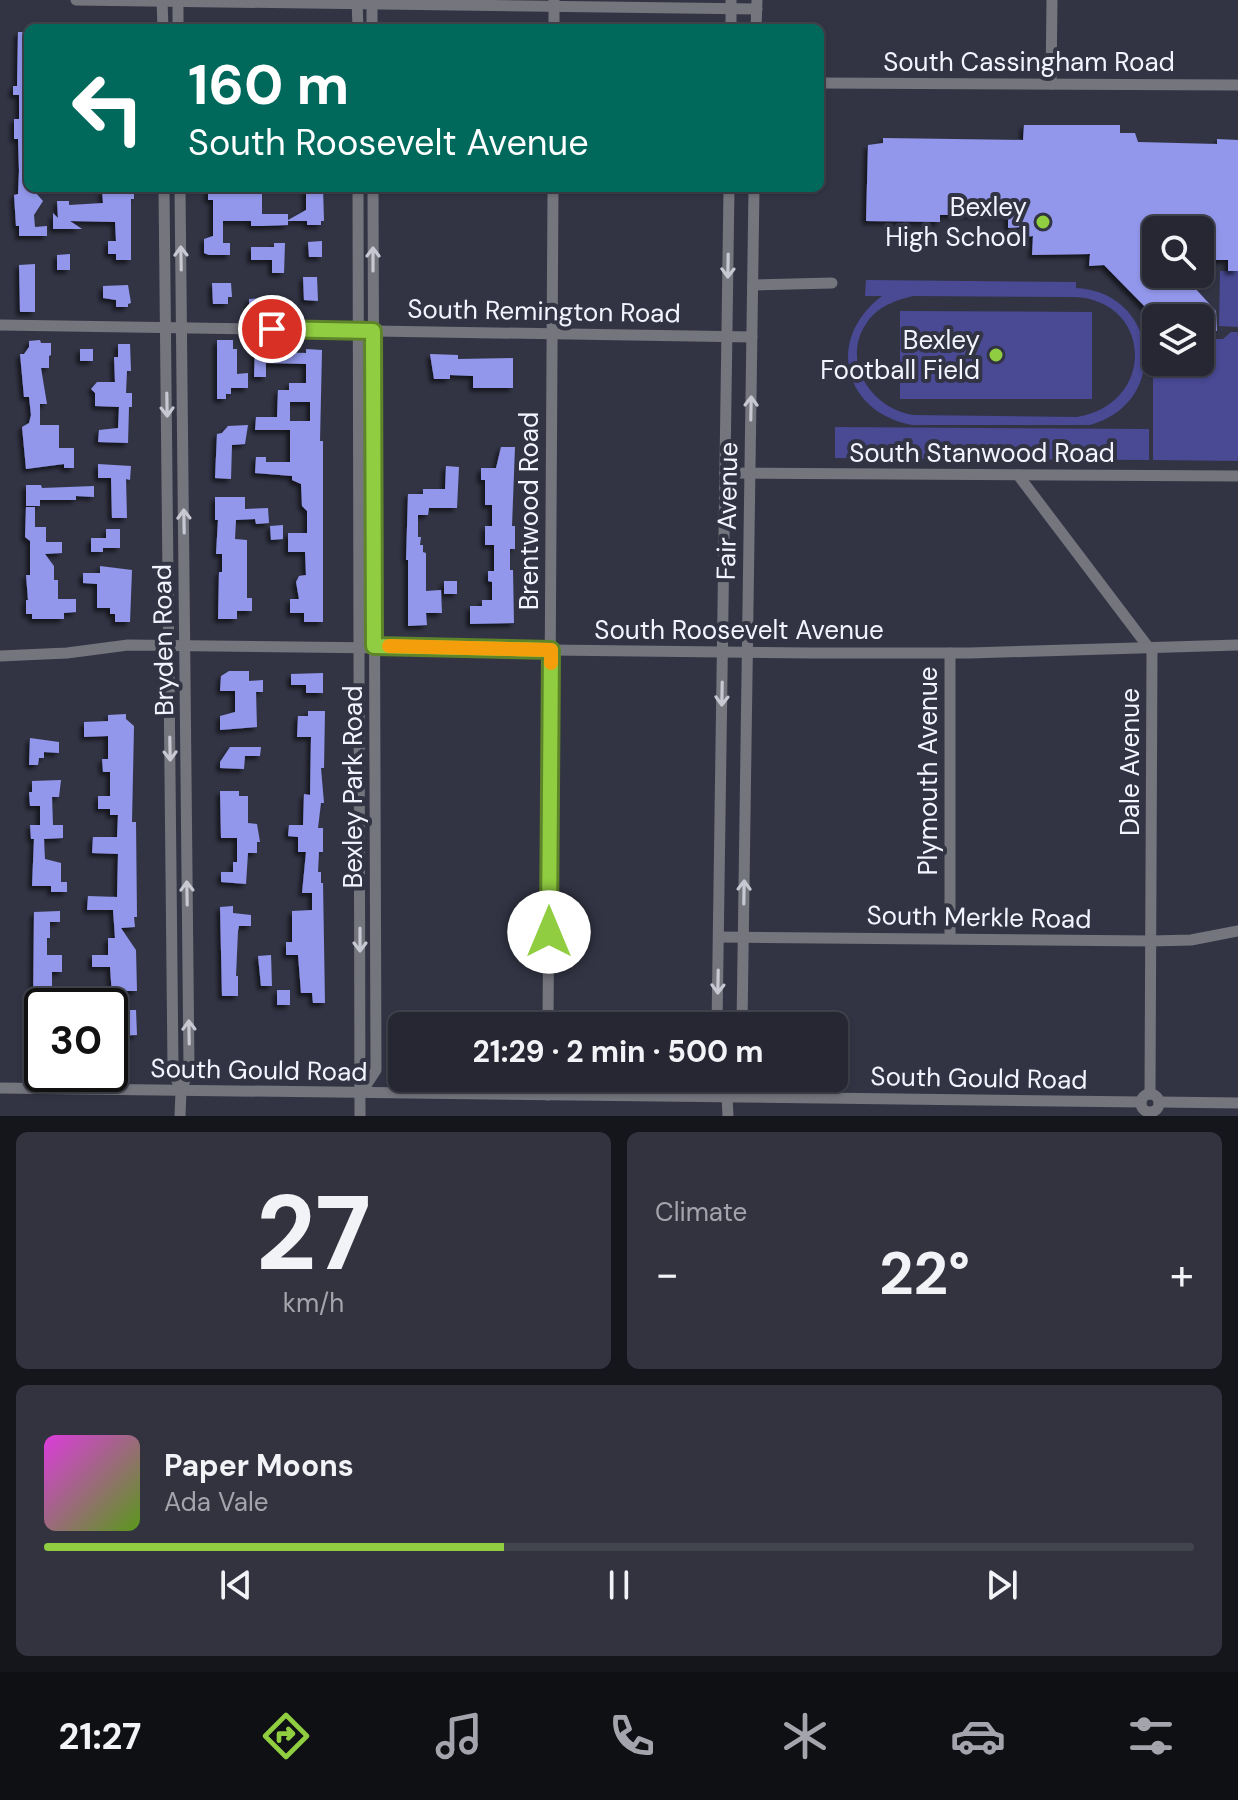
<!DOCTYPE html>
<html lang="en">
<head>
<meta charset="utf-8">
<style>
	:root { --surface:#262733; --page:#32333f; --text:#f1f3f6; --muted:#a4a5ac; --line:#42444e; --accent:#90cd41 }
	body { margin:0; font-family:"DM Sans",sans-serif; background:var(--page); color:var(--text); height:100vh; display:flex; flex-direction:column; font-size:30px; white-space:nowrap }
	* { box-sizing:border-box; margin:0 }
	p { font-size:26px; color:var(--muted) }
	.icon { flex:none; width:44px; height:44px; fill:none; stroke:currentColor; stroke-width:2; stroke-linecap:round; stroke-linejoin:round }
	.map { position:relative; height:1116px; overflow:hidden }
	.sheet { display:flex; flex-direction:column; gap:16px; padding:16px; background:#15151c; flex:1 }
	.sheet>* { flex:none }
	.banner { position:absolute; left:24px; top:24px; width:800px; height:168px; border-radius:12px; box-shadow:0 2px 6px #0004,0 0 0 2px var(--line); background:#00695c; color:#fff; overflow:hidden }
	.fabs { position:absolute; left:1142px; top:216px; display:grid; gap:16px }
	.fabs a { display:grid; place-items:center; width:72px; height:72px; border-radius:12px; background:var(--surface); box-shadow:0 2px 6px #0004,0 0 0 2px var(--line); font-size:40px }
	.speed { position:absolute; left:24px; top:988px; display:flex; gap:16px; font-size:40px; font-weight:700; text-align:center }
	.speed>* { display:grid; place-content:center; width:104px; height:104px; border-radius:50%; background:var(--surface); box-shadow:0 2px 6px #0004,0 0 0 2px var(--line); line-height:1 }
	.speed .limit { border:4px solid #111; border-radius:12px; background:#fff; color:#111 }
	.pin { position:absolute; display:grid; place-items:center; width:68px; height:68px; color:#fff; margin:-34px; border:4px solid #fff; border-radius:50%; box-shadow:0 2px 8px #0007 }
	.me { position:absolute; width:88px; margin:-44px; rotate:0deg; stroke-linejoin:round; filter:drop-shadow(0 0 6px #0008) }
	.turn { display:flex; align-items:center; gap:28px; height:168px; padding:0 32px; font-size:36px }
	.turn .icon { width:104px; height:104px; stroke-width:2.5 }
	.turn b { display:block; font-size:56px; line-height:68px }
	.big { font-size:60px; font-weight:700; line-height:1.1 }
	.sheet .tile { flex:1; display:flex; flex-direction:column; justify-content:center; gap:12px; min-width:0; padding:0 28px; border-radius:12px; background:var(--page) }
	.sheet .dial { align-items:center; gap:0 }
	.dial b { font-size:104px; line-height:1 }
	.song { display:flex; align-items:center; gap:24px }
	.cover { width:96px; height:96px; border-radius:12px; background:linear-gradient(135deg,hsl(300 70% 55%),hsl(90 70% 35%)) }
	.played { height:8px; border-radius:4px; background:linear-gradient(90deg,var(--accent) 40%,var(--line) 40%) }
	.keys { display:flex; justify-content:space-around; direction:ltr }
	.heat { display:flex; justify-content:space-between; align-items:center; font-size:44px; direction:ltr }
	.sheet .tiles { flex:1; display:grid; gap:16px; grid-template-columns:1fr 1fr }
	.tile:last-child { grid-column:span 2 }
	.trip { position:absolute; left:388px; top:1012px; width:460px; height:80px; border-radius:12px; background:var(--surface); box-shadow:0 2px 6px #0004,0 0 0 2px var(--line); font-weight:700; line-height:80px; text-align:center }
	.dock { display:flex; height:128px; justify-content:space-around; align-items:center; background:#0f1014; color:var(--muted) }
	.dock .icon { width:56px; height:56px }
	.dock .active { color:var(--accent) }
	.dock b { font-size:36px; color:var(--text) }
	.map>svg:first-child { display:block }
	.green { fill:#494994; fill-rule:evenodd }
	.building { fill:#9297eb; fill-rule:evenodd; filter:url(#shadow) }
	.lines { fill:none; stroke-linecap:round; stroke-linejoin:round }
	.street { stroke:#74757d; stroke-width:11 }
	.oneway { stroke:#c7c8d2 }
	.route-casing { stroke:#5e852a; stroke-width:20 }
	.route { stroke:#90cd41; stroke-width:14 }
	.slow { stroke:#f59e0b; stroke-width:14 }
	.poi-dot { fill:#90cd41; stroke:#323444; stroke-width:3 }
	.labels { text-anchor:middle; dominant-baseline:central; stroke-width:8; stroke-linejoin:round; paint-order:stroke }
	.street-label { font-size:26px; fill:#f3f4ff; stroke:#323444 }
	.poi-label { font-size:26px; fill:#f3f4ff; stroke:#323444; text-anchor:end }
</style>
</head>
<body>
<div class="map">
<svg width="1238" height="1116" viewBox="0 0 1238 1116">
	<defs>
		<filter id="shadow"><feDropShadow dx="-3.5" dy="3.5" stdDeviation="2" flood-color="#0009"/></filter>
	</defs>
	<rect width="100%" height="100%" fill="#323444"/>
	<g class="green">
		<path d="M1220,271H1238V327L1219,326Z"/>
		<path d="M866,280L1076,282V288C1159,292 1171,403 1090,425H912C843,412 825,339 882,296H865ZM913,296L1076,297C1153,302 1156,404 1077,417L913,415C866,407 837,353 873,315C884,304 898,300 913,296Z"/>
		<path d="M900,311L1092,312V399H900Z"/>
		<path d="M1231,332H1238V461L1153,460V339H1156V362H1200V339H1223Z"/>
		<path d="M835,427L1149,429V460L835,458Z"/>
	</g>
	<g class="building">
		<path d="M18,32H28V188L35,189V192L43,201L34,215L35,227L47,226V236H19V226H16L14,195L18,194L19,171L18,139H14V119H19V95H13V86H17Z"/>
		<path d="M1024,125H1120V133H1135L1138,142L1217,144V139L1238,140V271H1228V260H1207V220L1155,218L1156,274H1182L1216,311L1217,331L1200,329V318H1156L1104,265L1089,266L1090,254L1032,255L1033,236L1024,237L1023,227L1008,228V215H940V222L866,221L868,145L883,143V138L1023,140Z"/>
		<path d="M110,188H134V199H131V260H116V254H108V241H116L115,222L70,221L82,229H53V213L58,218L57,201H69V205L103,203L102,190H110Z"/>
		<path d="M208,188H241V192L262,191V214H288V220L306,210V188H323L324,221H321V225H307V221H288V225L262,226H251V221H223V243H230V255H209L204,253V239L213,236V200H208Z"/>
		<path d="M322,241V257H309L308,242Z"/>
		<path d="M274,243H285L284,273H272V260H251V247H274Z"/>
		<path d="M70,254V270H57V255Z"/>
		<path d="M35,264V312H20L19,265Z"/>
		<path d="M303,277H317L318,301L304,300Z"/>
		<path d="M212,283H231L232,297H228V304H213Z"/>
		<path d="M128,285L131,303L128,304V307H116V300L103,298V286Z"/>
		<path d="M264,298V311L249,312V299Z"/>
		<path d="M40,340L41,343H51V355L49,356V368H41L47,404H40V425H59V448H74V468H64V464L26,469L22,427L29,423L31,415L29,397H24L20,354H24L29,347V341Z"/>
		<path d="M217,340H233V349H237V374L248,373V388H231V394H226V399H217Z"/>
		<path d="M118,344H130L131,371H127L126,393H132V407H129L128,443L98,442L99,430L118,428L119,407L95,406V393L91,389L97,382H115L114,357H118Z"/>
		<path d="M255,345H267V352L306,353V349L322,350L320,441H323V622H304V613H290V599H299L296,582L299,576L306,575L305,552H288V533H307V511L302,506L301,484L292,480V476L255,473L256,457H266V462H290V430H255L256,417H277L278,390H289V383H306V364L266,363V377H254ZM290,402H310V421H290Z"/>
		<rect x="80" y="349" width="13" height="12"/>
		<path d="M430,354L458,355V359L513,358V388H473V376L450,375V379H434Z"/>
		<path d="M248,425L245,444L232,445L231,479L215,478L217,434L222,433L228,426Z"/>
		<path d="M501,447H515L512,526H515V549H510V570H513L514,623L470,624V606H482V600H492V582L488,581V571H494V545H485V526H492V505H485V480H481V468H496Z"/>
		<path d="M98,464L131,466L130,480L126,479L127,518H112L111,478H98Z"/>
		<path d="M446,466L459,467L457,508H429L428,515H418V537H421L420,545H423V552L426,553V591L441,590L442,613H426L427,625L408,626V560H406L408,494H423V489H445Z"/>
		<path d="M26,485H41L42,488L94,486V497L76,496V500H40V506H26Z"/>
		<path d="M215,497H245V509L268,508L269,523L256,524L255,519L236,520L235,539L247,540V598H252V611H237V619H218L219,572H222V554H216L218,520H215Z"/>
		<path d="M26,507H35V527H46V542H62V553L45,554L54,566V580H58V599H76V612L64,613V619H32V614H26V600H28L26,575H30V541L25,537Z"/>
		<path d="M283,525V539L271,540L270,526Z"/>
		<path d="M106,529H120V548H103V552H91V538H106Z"/>
		<path d="M100,566L132,570L130,622H115V614H110V608H97V584L83,583V573H100Z"/>
		<rect x="444" y="581" width="13" height="13"/>
		<path d="M229,671H249V681L263,680V692H256L257,727L220,730V716L235,712V691H220L221,676Z"/>
		<path d="M323,673V693H306V685H291V674Z"/>
		<path d="M308,711H325L324,768H321L324,803H321L318,828H323V852H319L318,872H321V883H323L325,1003H313L312,993H301L298,955H286V942H292V911L312,910V893H302L306,852H298V837L288,836L289,825H303L304,794L310,795L311,737H297L298,716H308Z"/>
		<path d="M126,714V719L134,726L132,822H136L137,917H134L135,927L121,928L136,950L137,991H127V1010H136L137,1035L110,1036L113,1010L110,967H92V955H108V938H115L113,910H87L88,896L117,897L118,854L92,853L93,837H117L118,815H110V809H98V796H110V772H103L102,759H108V736L84,737V722L108,721V715Z"/>
		<path d="M30,738L59,742V753L44,752V758H39L38,765H29Z"/>
		<path d="M230,747H261L260,756H245L244,769L220,768V762Z"/>
		<path d="M61,780L59,797H52L53,825H63V838L44,839L45,859L61,863V882H67V892H51V886H32L34,839H31L30,825H40V806H30L29,792H32V781Z"/>
		<path d="M220,791H239V796H248V823L257,824L260,842H257V853H248L246,884L221,882V872H233V862H237V838H221Z"/>
		<path d="M233,906V913L251,915V926H239L238,931L236,976H238V996H222L220,907Z"/>
		<path d="M60,911V922H50V938H47V955H62V972H52V993H63L64,1006L33,1007L34,912Z"/>
		<path d="M271,955L272,986H261L258,956Z"/>
		<rect x="277" y="990" width="13" height="15"/>
	</g>
	<g class="lines">
		<g class="street">
			<path d="M76,0L757,9"/>
			<path d="M162,0L163,28"/>
			<path d="M178,0V28"/>
			<path d="M357,0L358,28"/>
			<path d="M372,0V28"/>
			<path d="M554,28V1"/>
			<path d="M731,28V0"/>
			<path d="M756,28L757,0"/>
			<path d="M820,83L1238,85"/>
			<path d="M1051,84L1052,0"/>
			<path d="M164,188L173,1068L180,1090"/>
			<path d="M180,188L189,1069L181,1091L180,1116"/>
			<path d="M358,188L360,1116"/>
			<path d="M753,285L832,283"/>
			<path d="M0,325L752,337"/>
			<path d="M725,473L1238,476"/>
			<path d="M1018,475L1152,652L1150,1094"/>
			<path d="M0,656L67,653L128,645L812,653H970L1238,645"/>
			<path d="M719,937L1151,941L1191,940L1238,931"/>
			<path d="M950,938V653"/>
			<path d="M548,1026L553,188"/>
			<path d="M717,1026L729,188"/>
			<path d="M742,1026L754,188"/>
			<path d="M718,1078L727,1097L728,1116"/>
			<path d="M0,1088L1141,1102"/>
			<path d="M361,1093L376,1070L373,188"/>
			<circle cx="1150" cy="1103" r="9"/>
			<path d="M548,1095V1078"/>
			<path d="M727,1097L738,1078"/>
			<path d="M1159,1102L1238,1103"/>
		</g>
	</g>
	<defs><path id="oneway-shaft" d="M-6 0H5M1.5-3L5.5 0L1.5 3" fill="none" stroke-width="1.6" stroke-linecap="round" stroke-linejoin="round" transform="scale(2)"/></defs>
	<g class="oneway">
		<use href="#oneway-shaft" transform="translate(181 258) rotate(-91)"/>
		<use href="#oneway-shaft" transform="translate(373 259) rotate(-90)"/>
		<use href="#oneway-shaft" transform="translate(728 266) rotate(91)"/>
		<use href="#oneway-shaft" transform="translate(167 405) rotate(89)"/>
		<use href="#oneway-shaft" transform="translate(751 408) rotate(-89)"/>
		<use href="#oneway-shaft" transform="translate(184 521) rotate(-91)"/>
		<use href="#oneway-shaft" transform="translate(722 694) rotate(91)"/>
		<use href="#oneway-shaft" transform="translate(170 749) rotate(89)"/>
		<use href="#oneway-shaft" transform="translate(744 892) rotate(-89)"/>
		<use href="#oneway-shaft" transform="translate(187 893) rotate(-91)"/>
		<use href="#oneway-shaft" transform="translate(360 940) rotate(90)"/>
		<use href="#oneway-shaft" transform="translate(718 982) rotate(91)"/>
		<use href="#oneway-shaft" transform="translate(189 1032) rotate(-91)"/>
	</g>
	<g class="lines">
		<g class="route-casing">
			<path id="route" d="M272,329L373,331L374,646L551,650L549,932"/>
		</g>
		<use href="#route" class="route"/>
		<path class="slow" d="M389,646L551,650V663"/>
	</g>
	<g class="poi-dot">
		<circle cx="1043" cy="222" r="8"/>
		<circle cx="996" cy="355" r="8"/>
	</g>
	<g class="labels">
		<g class="street-label">
			<text x="1029" y="62">South Cassingham Road</text>
			<text transform="translate(544 311) rotate(1)">South Remington Road</text>
			<text x="982" y="453">South Stanwood Road</text>
			<text transform="translate(529 511) rotate(-90)">Brentwood Road</text>
			<text transform="translate(727 511) rotate(-89)">Fair Avenue</text>
			<text x="739" y="630">South Roosevelt Avenue</text>
			<text transform="translate(163 640) rotate(-91)">Bryden Road</text>
			<text transform="translate(1130 762) rotate(-90)">Dale Avenue</text>
			<text transform="translate(928 771) rotate(-90)">Plymouth Avenue</text>
			<text transform="translate(353 787) rotate(-90)">Bexley Park Road</text>
			<text transform="translate(979 917) rotate(1)">South Merkle Road</text>
			<text transform="translate(259 1070) rotate(1)">South Gould Road</text>
			<text transform="translate(979 1078) rotate(1)">South Gould Road</text>
		</g>
		<g class="poi-label">
			<text x="1027" y="207">Bexley<tspan x="1027" dy="30">High School</tspan></text>
			<text x="980" y="340">Bexley<tspan x="980" dy="30">Football Field</tspan></text>
		</g>
	</g>
</svg>
<div class="fabs">
<a><svg class="icon" aria-label="search" viewBox="0 0 24 24"><circle cx="10" cy="10" r="6"/><path d="M15 15l6 6"/></svg></a>
<a><svg class="icon" aria-label="layers" viewBox="0 0 24 24"><path d="M12 4l9 5-9 5-9-5zM3 14l9 5 9-5"/></svg></a>
</div>
<div class="speed"><div class="limit">30</div></div>
<div class="pin" style="left:272px;top:329px;background:#d93025"><svg class="icon" aria-label="arrive" viewBox="0 0 24 24"><path d="M6 21V4h12l-3 4 3 4H6"/></svg></div>
<svg class="me" style="left:549px;top:932px" viewBox="-20 -20 40 40"><circle r="19" fill="#fff"/><path d="M0-13L10 11 0 6-10 11z" fill="#90cd41"/></svg>
<div class="trip">21:29 · 2 min · 500 m</div>
<div class="banner">
<div class="turn"><svg class="icon" aria-label="left" viewBox="0 0 24 24"><path d="M17 20v-9H6M10 6l-5 5 5 5"/></svg><div><b>160 m</b>South Roosevelt Avenue</div></div>
</div>
</div>
<section class="sheet">
<div class="tiles">
<div class="tile dial"><b>27</b><p>km/h</p></div>
<div class="tile"><p>Climate</p>
<div class="heat"><a>−</a><b class="big">22°</b><a>+</a></div>
</div>
<div class="tile">
<div class="song"><i class="cover"></i><div><b>Paper Moons</b><p>Ada Vale</p></div></div>
<div class="played"></div>
<div class="keys"><svg class="icon" aria-label="previous" viewBox="0 0 24 24"><path d="M18 5L8 12l10 7zM5 5v14"/></svg><svg class="icon" aria-label="pause" viewBox="0 0 24 24"><path d="M8 5v14M16 5v14"/></svg><svg class="icon" aria-label="next" viewBox="0 0 24 24"><path d="M6 5l10 7-10 7zM19 5v14"/></svg></div>
</div>
</div>
</section>
<nav class="dock">
<b>21:27</b>
<svg class="icon active" aria-label="directions" viewBox="0 0 24 24"><path d="M12 3l9 9-9 9-9-9zM9 14v-3h6M13 9l2 2-2 2"/></svg>
<svg class="icon" aria-label="music" viewBox="0 0 24 24"><path d="M9 18V5l10-2v13"/><circle cx="6" cy="18" r="3"/><circle cx="16" cy="16" r="3"/></svg>
<svg class="icon" aria-label="phone" viewBox="0 0 24 24"><path d="M5 4h4l2 5-3 2q2 4 5 5l2-3 5 2v4C11 20 4 13 5 4z"/></svg>
<svg class="icon" aria-label="climate" viewBox="0 0 24 24"><path d="M12 3v18M4 7l16 10M4 17L20 7"/></svg>
<svg class="icon" aria-label="car" viewBox="0 0 24 24"><path d="M5 17H2v-5l4-1 3-4h7l3 4 3 1v5h-3M9 17h6M6 11h13"/><circle cx="7" cy="17" r="2"/><circle cx="17" cy="17" r="2"/></svg>
<svg class="icon" aria-label="filters" viewBox="0 0 24 24"><path d="M4 7h16M4 17h16"/><circle cx="9" cy="7" r="2"/><circle cx="15" cy="17" r="2"/></svg>
</nav>
</body>
</html>
